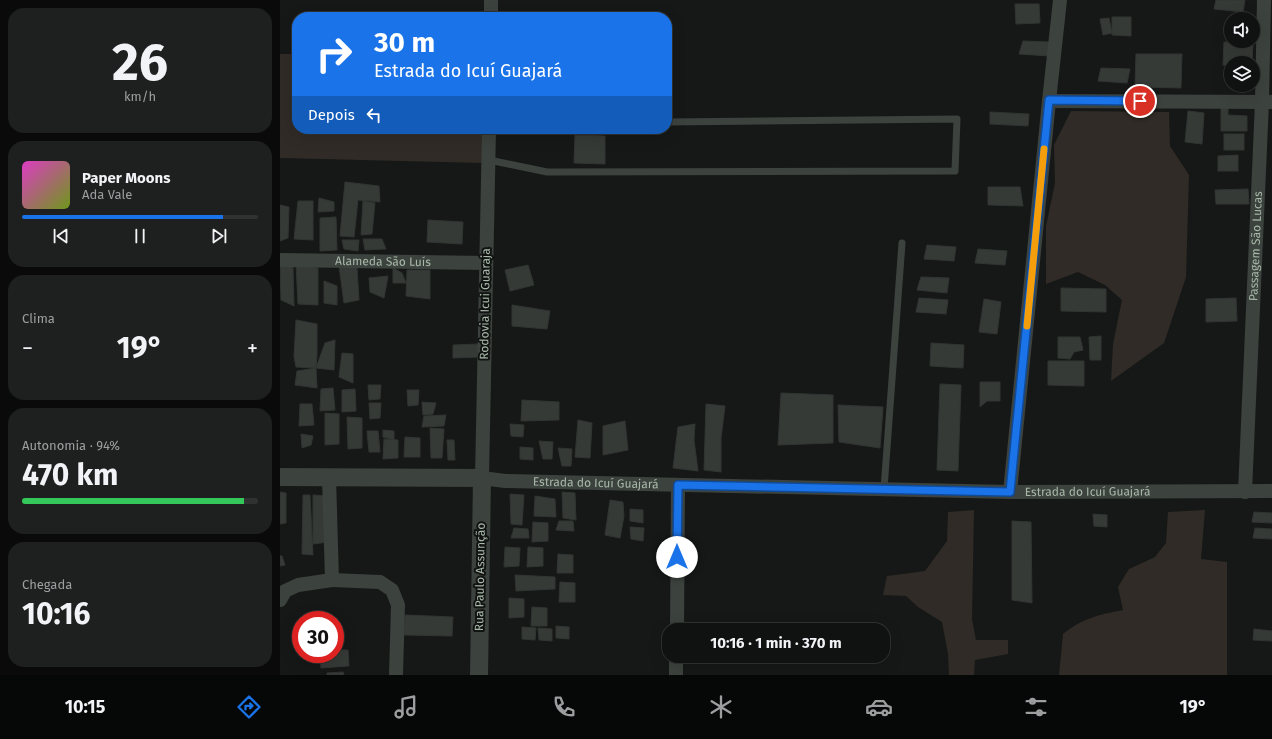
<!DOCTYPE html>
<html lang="pt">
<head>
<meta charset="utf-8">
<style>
	:root { --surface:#101211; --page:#1e201f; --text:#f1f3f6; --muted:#9c9e9f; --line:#303231; --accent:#1a73e8 }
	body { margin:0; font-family:"Fira Sans",sans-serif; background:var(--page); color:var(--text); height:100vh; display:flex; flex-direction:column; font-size:15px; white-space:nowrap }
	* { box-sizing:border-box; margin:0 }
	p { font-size:13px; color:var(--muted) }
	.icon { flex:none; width:22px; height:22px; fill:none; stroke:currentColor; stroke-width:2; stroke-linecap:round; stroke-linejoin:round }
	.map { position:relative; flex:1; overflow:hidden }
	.details { display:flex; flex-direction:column; gap:8px; padding:8px; background:#090a09; width:280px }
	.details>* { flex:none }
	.banner { position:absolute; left:12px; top:12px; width:380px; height:122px; border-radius:16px; box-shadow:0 4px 16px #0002,0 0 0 1px var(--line); background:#1a73e8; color:#fff; overflow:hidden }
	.buttons { position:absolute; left:944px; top:12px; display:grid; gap:8px }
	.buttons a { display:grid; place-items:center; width:36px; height:36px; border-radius:50%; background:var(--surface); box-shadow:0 4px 16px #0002,0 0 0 1px var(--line); font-size:20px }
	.speed { position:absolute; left:12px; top:611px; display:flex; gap:8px; font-size:20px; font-weight:700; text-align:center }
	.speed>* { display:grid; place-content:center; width:52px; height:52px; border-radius:50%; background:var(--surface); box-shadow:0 4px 16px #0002,0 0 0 1px var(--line); line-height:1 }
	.speed .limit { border:6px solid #d22; background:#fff; color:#111 }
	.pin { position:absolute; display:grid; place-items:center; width:34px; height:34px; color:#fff; margin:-17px; border:2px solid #fff; border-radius:50%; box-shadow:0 1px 4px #0007 }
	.me { position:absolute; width:44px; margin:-22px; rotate:0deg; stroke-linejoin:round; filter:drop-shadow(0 0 3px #0008) }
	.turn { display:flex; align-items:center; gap:14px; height:84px; padding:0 16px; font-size:18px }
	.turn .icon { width:52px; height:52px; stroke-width:2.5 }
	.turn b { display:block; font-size:28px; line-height:34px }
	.then { display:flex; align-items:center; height:38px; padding:0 16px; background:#0003; gap:8px; font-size:15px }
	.big { font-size:30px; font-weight:700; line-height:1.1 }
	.details .tile { flex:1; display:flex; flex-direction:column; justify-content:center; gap:6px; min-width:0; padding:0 14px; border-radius:16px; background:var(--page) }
	.details .dial { align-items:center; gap:0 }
	.dial b { font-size:52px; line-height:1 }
	.song { display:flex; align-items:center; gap:12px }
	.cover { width:48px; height:48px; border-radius:6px; background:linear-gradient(135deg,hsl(310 70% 55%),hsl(80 70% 35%)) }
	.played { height:4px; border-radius:2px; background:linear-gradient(90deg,var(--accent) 85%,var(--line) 85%) }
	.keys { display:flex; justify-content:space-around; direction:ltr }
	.heat { display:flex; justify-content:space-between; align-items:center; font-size:22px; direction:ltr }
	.charge { height:6px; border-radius:3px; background:linear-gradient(90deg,#34c759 94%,var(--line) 0) }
	.trip { position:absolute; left:382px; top:623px; width:228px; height:40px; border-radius:16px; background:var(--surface); box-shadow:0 4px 16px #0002,0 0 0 1px var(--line); font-weight:700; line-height:40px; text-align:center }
	.menu { display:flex; height:64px; justify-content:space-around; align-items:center; background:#060707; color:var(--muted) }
	.menu .icon { width:28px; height:28px }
	.menu .current { color:var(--accent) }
	.menu b { font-size:18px; color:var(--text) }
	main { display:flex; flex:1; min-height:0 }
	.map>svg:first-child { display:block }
	.green { fill:#302b26 }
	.building { fill:#363a37; stroke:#303432 }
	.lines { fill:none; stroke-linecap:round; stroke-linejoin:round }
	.service { stroke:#3c423d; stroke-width:7 }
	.minor { stroke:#3c423d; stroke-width:14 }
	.tertiary { stroke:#3c423d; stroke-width:18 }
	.route-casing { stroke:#114b97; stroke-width:10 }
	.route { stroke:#1a73e8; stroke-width:7 }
	.slow { stroke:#f59e0b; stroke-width:7 }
	.labels { text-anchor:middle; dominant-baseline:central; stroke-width:4; stroke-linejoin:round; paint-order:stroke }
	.street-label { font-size:12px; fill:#a8b8a9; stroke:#111312 }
</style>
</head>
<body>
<main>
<section class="details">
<div class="tile dial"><b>26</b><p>km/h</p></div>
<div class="tile">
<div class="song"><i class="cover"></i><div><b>Paper Moons</b><p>Ada Vale</p></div></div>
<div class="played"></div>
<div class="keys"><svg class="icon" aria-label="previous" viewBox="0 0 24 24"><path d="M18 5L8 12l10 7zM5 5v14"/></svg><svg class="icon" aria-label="pause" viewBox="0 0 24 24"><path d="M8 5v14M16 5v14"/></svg><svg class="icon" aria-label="next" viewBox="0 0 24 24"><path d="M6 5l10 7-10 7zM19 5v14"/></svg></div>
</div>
<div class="tile"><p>Clima</p>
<div class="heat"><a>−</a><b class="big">19°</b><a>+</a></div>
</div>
<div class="tile"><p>Autonomia · 94%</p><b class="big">470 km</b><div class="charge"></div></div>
<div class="tile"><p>Chegada</p><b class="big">10:16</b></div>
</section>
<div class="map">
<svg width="992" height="675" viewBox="0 0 992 675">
	<rect width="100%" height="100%" fill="#161817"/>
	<g class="green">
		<path d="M0,54H17V129H203V163L0,158Z"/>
		<path d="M791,111L889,112L890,146L909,175L906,277L884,343L831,381L833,344L842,300L825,285L798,272L766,284V226L775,183L774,145Z"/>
		<path d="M694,510L692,619L696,640H728V654L695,660L694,675H669L668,654L662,622L638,607L626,596L603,595L607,576L645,571L667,541L668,512Z"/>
		<path d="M925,510L921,559L947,562V675H779L783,634C803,618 818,615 843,610L838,587L849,569L875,557L886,543L888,512Z"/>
	</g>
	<g class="building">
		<path d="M936,0H965L963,12L934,9Z"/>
		<path d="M735,4H759L760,23L736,24Z"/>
		<path d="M832,17H851V36L832,35Z"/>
		<path d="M829,18L832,33L823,35L820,19Z"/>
		<path d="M948,18L960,19H951V32H945Z"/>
		<path d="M973,20H976L974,34H973Z"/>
		<path d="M743,41L771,42L769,56L739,54Z"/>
		<path d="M944,42L973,43L972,63H951V66L943,65Z"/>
		<path d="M856,54H902L901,88L855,87Z"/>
		<path d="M821,68L850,69L847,83L818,81Z"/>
		<path d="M941,108H948V115L967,116V131H941Z"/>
		<path d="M908,111L924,113L922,144L905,142Z"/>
		<path d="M710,112L749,114L748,126L710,124Z"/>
		<rect x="944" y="134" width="20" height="16"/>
		<path d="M295,135L325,136V164L294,163Z"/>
		<path d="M958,155V171H938V156Z"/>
		<path d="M65,182L99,186L100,202L78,200L74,237L60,236Z"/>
		<path d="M708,187H740L743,206L708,205Z"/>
		<path d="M968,189L969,204H936L935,190Z"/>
		<path d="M39,198L54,202V211L38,212Z"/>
		<path d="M18,201H33V240L14,239Z"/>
		<path d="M83,201L95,203L92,234L81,235Z"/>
		<path d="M0,205L9,207L8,238L0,241Z"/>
		<path d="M56,217L57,250L40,251V218Z"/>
		<path d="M148,220L183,222L182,244L147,242Z"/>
		<path d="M83,239H102L106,249L85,250Z"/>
		<path d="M62,240H79L78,251L64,249Z"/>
		<path d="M647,245L676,247L674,261L644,259Z"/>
		<path d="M698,249L727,251L725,265L695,263Z"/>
		<path d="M16,264L38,268V305L18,304Z"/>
		<path d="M0,265L13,267L14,306L1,300Z"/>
		<path d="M248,265L254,285L230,291L225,270Z"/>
		<path d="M59,266L77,268L79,300L64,303Z"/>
		<path d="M113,268L122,273L126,283H113Z"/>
		<path d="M127,270H150V299L126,296Z"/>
		<path d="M108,276L104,298L90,292L89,278Z"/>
		<path d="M641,277L669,278L667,293L637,290Z"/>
		<path d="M44,281L57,286V305L44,303Z"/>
		<path d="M781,288L826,289V312L781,311Z"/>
		<path d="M639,298L668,300L666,314L636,312Z"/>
		<path d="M956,298L957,321L926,322V299Z"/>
		<path d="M704,299L721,302L717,334L699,332Z"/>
		<path d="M232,305L270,311L267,329L232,326Z"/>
		<path d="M16,320L37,324V355L36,368L16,367L14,356Z"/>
		<path d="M821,336V360H810L809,337Z"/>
		<path d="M778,337H800L803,350L794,352L790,359L778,358Z"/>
		<path d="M55,340L54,370L36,368L45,343Z"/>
		<path d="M651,343L684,345L683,368L650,366Z"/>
		<path d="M199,344L200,357L173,358V345Z"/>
		<path d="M62,353L73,354V383L59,377Z"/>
		<path d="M768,361H804V386L768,385Z"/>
		<path d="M36,368L37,388L15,385L17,371Z"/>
		<path d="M700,382H720V401H707L700,407Z"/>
		<path d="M660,384L681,385L678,471L657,470Z"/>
		<path d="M88,385H101L100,399L89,400Z"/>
		<path d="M53,388L55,410L40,411L41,389Z"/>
		<path d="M75,389L76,411L62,412V390Z"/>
		<path d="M127,390H139L138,405L128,406Z"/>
		<path d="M501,393L553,395V443L498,445Z"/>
		<path d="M242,400L279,402V420L241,421Z"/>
		<path d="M142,402L156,403L153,414L143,415Z"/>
		<path d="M89,403H101L100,418L90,419Z"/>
		<path d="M20,404H32L34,425L19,426Z"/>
		<path d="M426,404L445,406L441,438V472L424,470Z"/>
		<path d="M558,405L603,407L600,448L559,442Z"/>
		<path d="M45,413L59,414V444L45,445Z"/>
		<path d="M166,415L164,426L142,427L144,416Z"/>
		<path d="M67,417L82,418V448L68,449Z"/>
		<path d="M298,420L312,423L310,458L295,457Z"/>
		<path d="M345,421L348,450L323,455V426Z"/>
		<path d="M230,424L244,425L243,437L231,436Z"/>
		<path d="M415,424L414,440L418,471L393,468L398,427Z"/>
		<path d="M150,428L164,429L162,458H151Z"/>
		<path d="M103,430L114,431V440L103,437Z"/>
		<path d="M87,431H98L100,452H89Z"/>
		<path d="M21,434L33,436L31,445L22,448Z"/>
		<path d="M125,437L140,438V457H124Z"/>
		<path d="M104,439L118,440V458L103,459Z"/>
		<path d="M167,440H174L175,460H168Z"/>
		<path d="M259,441L273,442L272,459H263Z"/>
		<path d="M240,447L253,448V460L240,459Z"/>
		<path d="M278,448L292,449L291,466H282Z"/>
		<path d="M0,492L6,493V523L0,524Z"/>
		<path d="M282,492L295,493L296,520L283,518Z"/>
		<path d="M230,494L244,495L242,525L231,524Z"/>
		<path d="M23,495H30L33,555L22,554Z"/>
		<path d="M33,495L48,496V542L33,544Z"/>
		<path d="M255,496L275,499L276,517L254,516Z"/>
		<path d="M330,500L343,502L344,516L340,538L325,535Z"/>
		<path d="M350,509L363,510V523L350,521Z"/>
		<path d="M974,512L992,513V523L972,522Z"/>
		<path d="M813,514L827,515V527L814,526Z"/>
		<path d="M279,521H293L294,531L276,530Z"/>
		<path d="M732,521L751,522L752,603L732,600Z"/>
		<path d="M253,522L268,523V541L252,542Z"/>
		<path d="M350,527L364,528L363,541L351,539Z"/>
		<path d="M234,528L248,529L249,538H231Z"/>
		<path d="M975,528L992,529V539L973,538Z"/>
		<path d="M225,547L240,548L239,566L224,567Z"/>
		<path d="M248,547L263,548V566L247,567Z"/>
		<path d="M278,554L293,555V573H277Z"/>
		<path d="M0,556H2L5,565L0,566Z"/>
		<path d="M235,575L275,577V589L236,591Z"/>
		<path d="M280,582L295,583V602H279Z"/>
		<path d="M229,598L244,599V617L229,618Z"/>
		<path d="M252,607L267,608V626H251Z"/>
		<path d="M125,615L173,617L172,636L124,635Z"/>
		<path d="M276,626L289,627V639L276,638Z"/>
		<path d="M242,627L256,628L255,640L242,639Z"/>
		<path d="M258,628L272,629V641L259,640Z"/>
		<path d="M974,629L992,631V641L973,640Z"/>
		<path d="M55,650H68L69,666L41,668L40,654H55Z"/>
		<path d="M63,672L64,675H47V673Z"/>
	</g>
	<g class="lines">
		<g class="service">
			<path d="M209,132L228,129"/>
			<path d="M209,160L267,172L675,171L677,119L387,122"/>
			<path d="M604,489L622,243"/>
		</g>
		<g class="minor">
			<path d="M211,17V0"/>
			<path d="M769,101L992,102"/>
			<path id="s1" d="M209,129L202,478L225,481L730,492L992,491"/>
			<path id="s2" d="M0,260L206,263"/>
			<path d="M730,492L769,101L780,0"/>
			<path id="s3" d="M965,492L982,102L984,0"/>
			<path d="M52,580L100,582L112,590L118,605L116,675"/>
			<path d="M0,600L5,591L18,585L52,580L49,477"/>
			<path d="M397,630L398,485"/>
			<path d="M396,675V656"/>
		</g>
		<path class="tertiary" d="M0,477L202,478L199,675"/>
	</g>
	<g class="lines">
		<g class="route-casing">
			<path id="route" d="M397,557L398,485L730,492L769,100L860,101"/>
		</g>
		<use href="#route" class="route"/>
		<path class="slow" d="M747,326L764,149"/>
	</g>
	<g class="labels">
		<g class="street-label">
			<text stroke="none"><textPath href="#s3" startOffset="246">Passagem São Lucas</textPath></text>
			<text stroke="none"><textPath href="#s2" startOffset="103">Alameda São Luís</textPath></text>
			<text transform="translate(205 304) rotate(-89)">Rodovia Icui Guaraja</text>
			<text stroke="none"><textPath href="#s1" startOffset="463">Estrada do Icuí Guajará</textPath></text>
			<text stroke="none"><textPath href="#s1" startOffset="955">Estrada do Icuí Guajará</textPath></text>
			<text transform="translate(200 577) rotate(-89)">Rua Paulo Assunção</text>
		</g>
	</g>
</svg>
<div class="buttons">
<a><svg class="icon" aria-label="sound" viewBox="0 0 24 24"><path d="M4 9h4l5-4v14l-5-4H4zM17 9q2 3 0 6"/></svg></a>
<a><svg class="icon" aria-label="layers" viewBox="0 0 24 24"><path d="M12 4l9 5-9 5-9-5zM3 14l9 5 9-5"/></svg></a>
</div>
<div class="speed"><div class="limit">30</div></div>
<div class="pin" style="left:860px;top:101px;background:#d93025"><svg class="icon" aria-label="arrive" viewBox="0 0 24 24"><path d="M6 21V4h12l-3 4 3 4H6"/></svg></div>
<svg class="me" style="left:397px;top:557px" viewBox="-20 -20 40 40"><circle r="19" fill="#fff"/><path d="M0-13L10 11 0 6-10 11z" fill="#1a73e8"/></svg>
<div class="trip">10:16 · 1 min · 370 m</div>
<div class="banner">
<div class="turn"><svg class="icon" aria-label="right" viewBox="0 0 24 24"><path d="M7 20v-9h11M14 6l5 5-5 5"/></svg><div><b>30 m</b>Estrada do Icuí Guajará</div></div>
<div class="then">Depois<svg class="icon" aria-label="left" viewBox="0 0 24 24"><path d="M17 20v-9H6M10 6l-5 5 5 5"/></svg></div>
</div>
</div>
</main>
<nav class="menu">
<b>10:15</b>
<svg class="icon current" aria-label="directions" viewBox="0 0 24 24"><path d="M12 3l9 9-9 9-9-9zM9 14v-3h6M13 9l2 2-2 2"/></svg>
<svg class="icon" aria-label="music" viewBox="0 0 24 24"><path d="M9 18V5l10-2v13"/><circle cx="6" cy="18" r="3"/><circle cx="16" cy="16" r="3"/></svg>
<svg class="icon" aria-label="phone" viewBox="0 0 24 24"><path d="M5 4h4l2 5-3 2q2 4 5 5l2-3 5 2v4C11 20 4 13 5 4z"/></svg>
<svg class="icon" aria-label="climate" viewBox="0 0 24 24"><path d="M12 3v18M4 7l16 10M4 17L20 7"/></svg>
<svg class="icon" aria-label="car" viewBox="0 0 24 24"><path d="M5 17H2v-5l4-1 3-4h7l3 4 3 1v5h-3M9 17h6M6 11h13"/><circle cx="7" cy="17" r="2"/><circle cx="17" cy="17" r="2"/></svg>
<svg class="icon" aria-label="filters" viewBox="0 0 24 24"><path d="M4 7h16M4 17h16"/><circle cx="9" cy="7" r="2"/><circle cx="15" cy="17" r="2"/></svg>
<b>19°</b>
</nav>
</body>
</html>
